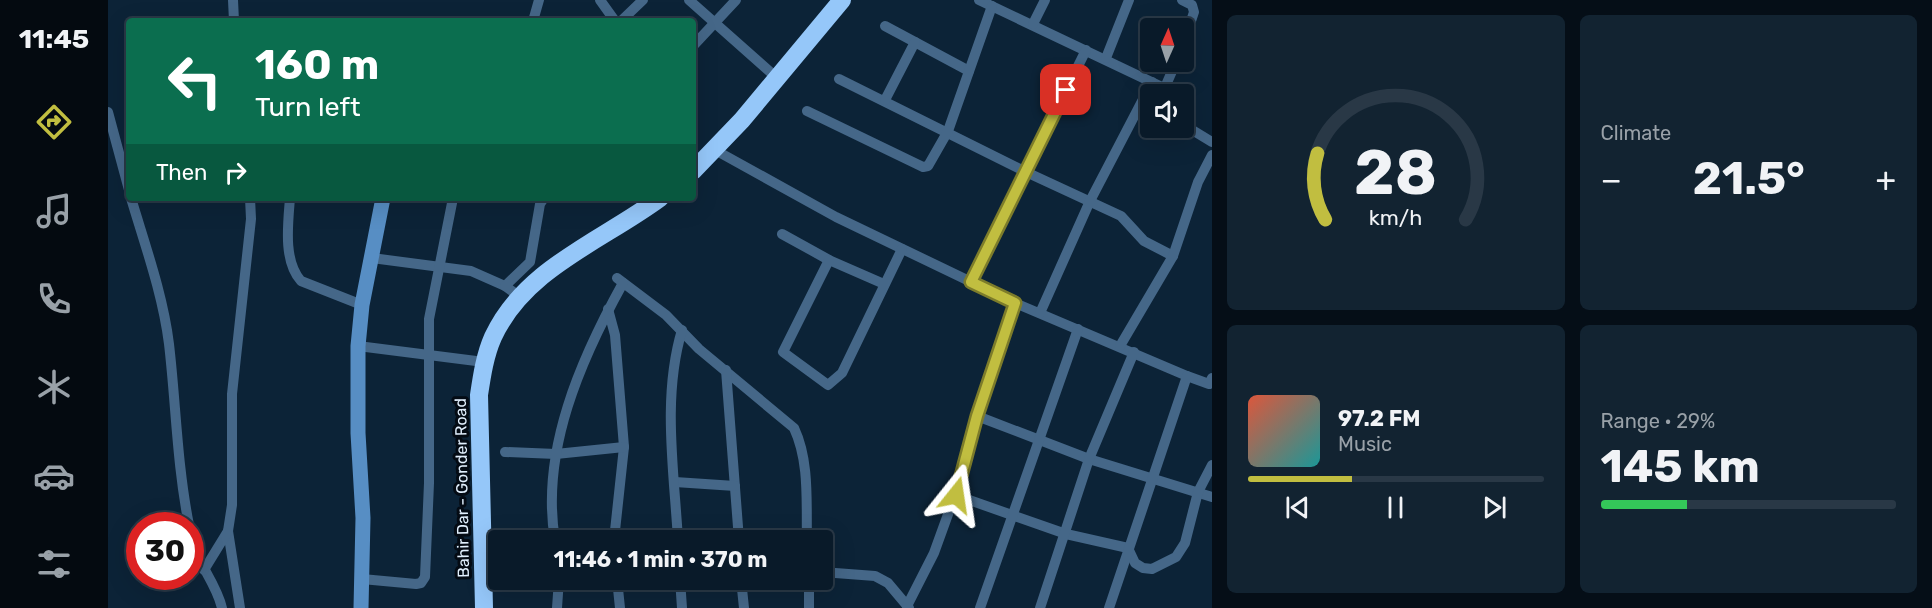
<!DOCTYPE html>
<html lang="en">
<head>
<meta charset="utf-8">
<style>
	:root { --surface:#091a29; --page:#122331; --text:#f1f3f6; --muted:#99a1a8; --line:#293846; --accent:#c1be40 }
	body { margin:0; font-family:Rubik,sans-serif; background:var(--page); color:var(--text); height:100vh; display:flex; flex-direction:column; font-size:22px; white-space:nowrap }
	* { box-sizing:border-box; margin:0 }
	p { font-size:20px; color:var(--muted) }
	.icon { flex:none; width:33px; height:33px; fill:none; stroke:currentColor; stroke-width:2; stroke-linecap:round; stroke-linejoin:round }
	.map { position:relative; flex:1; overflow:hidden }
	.panel { display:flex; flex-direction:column; gap:15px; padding:15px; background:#050e17; width:720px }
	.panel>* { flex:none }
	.top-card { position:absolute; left:18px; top:18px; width:570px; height:183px; border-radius:6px; box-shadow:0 6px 24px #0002,0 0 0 2px var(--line); background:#0b6e4f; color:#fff; overflow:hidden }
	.needle { width:39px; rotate:3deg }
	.buttons { position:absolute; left:1032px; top:18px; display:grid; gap:12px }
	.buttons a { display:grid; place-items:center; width:54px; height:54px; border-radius:6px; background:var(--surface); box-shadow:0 6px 24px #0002,0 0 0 2px var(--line); font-size:30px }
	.speed { position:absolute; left:18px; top:512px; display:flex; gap:12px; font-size:30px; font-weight:700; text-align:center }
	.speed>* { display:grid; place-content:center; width:78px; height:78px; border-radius:50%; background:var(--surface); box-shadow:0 6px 24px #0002,0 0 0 2px var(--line); line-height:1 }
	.speed .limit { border:9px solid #d22; background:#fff; color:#111 }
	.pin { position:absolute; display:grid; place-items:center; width:51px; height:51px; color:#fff; margin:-26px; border-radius:12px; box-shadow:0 3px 9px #0006 }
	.me { position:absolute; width:66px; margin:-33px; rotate:15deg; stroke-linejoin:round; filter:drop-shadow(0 0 4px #0008) }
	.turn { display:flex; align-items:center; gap:21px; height:126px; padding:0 30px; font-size:27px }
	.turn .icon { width:78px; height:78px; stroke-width:2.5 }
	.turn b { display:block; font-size:42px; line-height:51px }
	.then { display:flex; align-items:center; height:57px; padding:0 30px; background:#0003; gap:12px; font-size:22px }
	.big { font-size:45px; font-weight:700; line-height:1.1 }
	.panel .card { flex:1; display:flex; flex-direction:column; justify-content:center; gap:9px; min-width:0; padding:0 21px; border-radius:9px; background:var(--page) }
	.panel .dial { align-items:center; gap:0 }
	.dial svg { height:156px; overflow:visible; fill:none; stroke:var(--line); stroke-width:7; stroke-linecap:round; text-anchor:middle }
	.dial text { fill:var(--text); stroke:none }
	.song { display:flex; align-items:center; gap:18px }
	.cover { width:72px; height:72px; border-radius:9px; background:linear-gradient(135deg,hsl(10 70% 55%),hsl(180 70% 35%)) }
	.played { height:6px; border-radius:3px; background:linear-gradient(90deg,var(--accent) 35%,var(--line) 35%) }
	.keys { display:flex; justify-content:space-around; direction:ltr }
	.heat { display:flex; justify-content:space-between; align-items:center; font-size:33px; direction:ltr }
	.charge { height:9px; border-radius:4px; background:linear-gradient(90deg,#34c759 29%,var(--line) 0) }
	.panel .tiles { flex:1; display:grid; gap:15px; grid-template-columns:repeat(2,1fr) }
	.trip { position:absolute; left:380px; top:530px; width:345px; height:60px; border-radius:6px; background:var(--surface); box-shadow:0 6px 24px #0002,0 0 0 2px var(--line); font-weight:700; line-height:60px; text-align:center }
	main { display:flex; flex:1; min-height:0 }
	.tab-bar { display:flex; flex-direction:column; width:108px; justify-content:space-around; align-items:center; background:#040a10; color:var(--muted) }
	.tab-bar .icon { width:42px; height:42px }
	.tab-bar .on { color:var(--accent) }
	.tab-bar b { font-size:27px; color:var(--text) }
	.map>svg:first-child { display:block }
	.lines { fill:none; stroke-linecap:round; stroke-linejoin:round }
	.street { stroke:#456788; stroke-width:10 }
	.secondary { stroke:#578ec4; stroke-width:15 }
	.highway { stroke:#95c7f9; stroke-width:18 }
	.route-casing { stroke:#7d7c2a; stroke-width:15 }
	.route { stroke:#c1be40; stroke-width:10 }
	.labels { text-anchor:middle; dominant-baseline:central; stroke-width:6; stroke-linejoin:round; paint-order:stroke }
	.street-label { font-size:16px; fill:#e2f0fe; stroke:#040b14 }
</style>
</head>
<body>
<main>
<nav class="tab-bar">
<b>11:45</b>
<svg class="icon on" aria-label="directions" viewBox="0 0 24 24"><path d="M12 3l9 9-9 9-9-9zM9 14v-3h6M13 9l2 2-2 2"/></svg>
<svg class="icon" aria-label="music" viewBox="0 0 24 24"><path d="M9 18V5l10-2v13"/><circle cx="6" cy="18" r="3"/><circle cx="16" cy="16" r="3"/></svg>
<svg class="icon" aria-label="phone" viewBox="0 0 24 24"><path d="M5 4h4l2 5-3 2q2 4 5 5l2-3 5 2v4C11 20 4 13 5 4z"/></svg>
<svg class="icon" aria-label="climate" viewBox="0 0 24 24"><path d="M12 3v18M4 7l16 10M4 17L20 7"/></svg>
<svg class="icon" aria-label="car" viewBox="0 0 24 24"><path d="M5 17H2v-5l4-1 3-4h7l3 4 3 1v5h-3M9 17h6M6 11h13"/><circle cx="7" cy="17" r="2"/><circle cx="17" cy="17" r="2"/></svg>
<svg class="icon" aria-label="filters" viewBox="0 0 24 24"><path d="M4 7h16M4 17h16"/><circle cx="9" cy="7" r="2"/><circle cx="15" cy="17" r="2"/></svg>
</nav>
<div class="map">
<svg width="1104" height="608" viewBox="0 0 1104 608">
	<rect width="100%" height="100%" fill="#0c2337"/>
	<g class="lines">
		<g class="street">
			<path d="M125,0L126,21"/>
			<path d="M492,0L507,21"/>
			<path d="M581,0L669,78"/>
			<path d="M871,0L1054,87L1058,85L1068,62"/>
			<path d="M1074,0L1084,5L1086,12L1076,42"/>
			<path d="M425,21L431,0"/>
			<path d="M513,21L535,0"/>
			<path d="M925,24L937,0"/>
			<path d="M777,26L861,71"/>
			<path d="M585,46L628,0"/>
			<path d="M998,58L1021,0"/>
			<path d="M731,79L918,172L1013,216L1036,241L1065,256"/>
			<path d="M777,100L807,42"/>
			<path d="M699,111L815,167L820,166L840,131L884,6"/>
			<path d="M0,112L21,190"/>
			<path d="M1076,125L1104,142"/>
			<path d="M607,150L728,217L907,303L1079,376"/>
			<path d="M23,198C37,245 55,295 61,344C68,404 69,465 81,525"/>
			<path d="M182,198C180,224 175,261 193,281L254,305"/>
			<path d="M674,234L721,260L776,284"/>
			<path d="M264,258L363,271L397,286"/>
			<path d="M721,260L675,352L720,385L734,373L794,249"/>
			<path d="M509,278L558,315L591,349L686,428C702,462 698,504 699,540"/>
			<path d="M863,282L978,50"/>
			<path d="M411,296L397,286L422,262L432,204L436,198"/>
			<path d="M500,309L507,335L516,447L506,540"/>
			<path d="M932,313L982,201L1044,82"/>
			<path d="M250,346L376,362"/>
			<path d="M1012,346L1065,256L1090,182L1104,155"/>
			<path d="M618,370L631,540"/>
			<path d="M869,416L981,459L1104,497"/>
			<path d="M397,452L448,454L516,447"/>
			<path d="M567,482L627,486"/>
			<path d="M847,495L958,534L1020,548L1027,563L1035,568L1044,569L1068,557L1077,543L1090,492L1104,465"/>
			<path d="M120,531L132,608"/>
			<path d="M82,535C88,562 108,582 114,608"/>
			<path d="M447,540C432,451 473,359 515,283"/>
			<path d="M570,540C566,470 554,397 574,330"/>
			<path d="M96,570L120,531L124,505V394L143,219L142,198"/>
			<path d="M714,572L767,576L780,583L801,608"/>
			<path d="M254,579L308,584L313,583L317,577L321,483V319L345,198"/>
			<path d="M509,579L512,608"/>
			<path d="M572,579L574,608"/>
			<path d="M633,579L636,608"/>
			<path d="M701,579V608"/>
			<path d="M799,606L826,553L847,495L869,416L907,303"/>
			<path d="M449,608L451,579"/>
			<path d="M872,608L970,329"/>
			<path d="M932,608L981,459L1026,352"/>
			<path d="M1001,608L1079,376L1101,384L1104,378"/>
		</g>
		<path class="secondary" d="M253,608L255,518L250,433V346L254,305L275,198"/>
		<g class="highway">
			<path d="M585,171L634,120L734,0"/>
			<path d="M376,608L371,395C374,375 377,355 385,337C417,268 494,241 552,198"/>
		</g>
	</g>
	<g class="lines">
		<g class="route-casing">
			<path id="route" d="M848,495L869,416L907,303L863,282L958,90"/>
		</g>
		<use href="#route" class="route"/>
	</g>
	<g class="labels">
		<g class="street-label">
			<text transform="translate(354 488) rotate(-91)">Bahir Dar - Gonder Road</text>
		</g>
	</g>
</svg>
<div class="buttons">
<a><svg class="needle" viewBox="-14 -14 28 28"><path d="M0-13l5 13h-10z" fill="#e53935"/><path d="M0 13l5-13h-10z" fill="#99a1a8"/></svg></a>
<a><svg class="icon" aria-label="sound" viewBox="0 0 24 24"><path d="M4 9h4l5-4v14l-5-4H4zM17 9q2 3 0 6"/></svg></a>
</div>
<div class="speed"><div class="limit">30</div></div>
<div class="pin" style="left:958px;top:90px;background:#d93025"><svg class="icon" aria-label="arrive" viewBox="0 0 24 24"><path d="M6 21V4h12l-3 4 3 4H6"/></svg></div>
<svg class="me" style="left:848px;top:495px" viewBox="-20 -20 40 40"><path d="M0-17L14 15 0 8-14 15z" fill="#c1be40" stroke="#fff" stroke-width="4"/></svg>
<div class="trip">11:46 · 1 min · 370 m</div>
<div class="top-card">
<div class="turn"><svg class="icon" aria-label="left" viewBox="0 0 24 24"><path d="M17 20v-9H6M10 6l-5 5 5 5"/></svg><div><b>160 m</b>Turn left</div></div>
<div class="then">Then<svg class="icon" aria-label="right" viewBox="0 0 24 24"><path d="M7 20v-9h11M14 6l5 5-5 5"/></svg></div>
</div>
</div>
<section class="panel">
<div class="tiles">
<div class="card dial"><svg viewBox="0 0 100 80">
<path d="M14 69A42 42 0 1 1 86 69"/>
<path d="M14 69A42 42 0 0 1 10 35" stroke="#c1be40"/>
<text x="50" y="56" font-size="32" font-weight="700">28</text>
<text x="50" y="72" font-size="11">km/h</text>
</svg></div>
<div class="card"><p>Climate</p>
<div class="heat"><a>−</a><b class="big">21.5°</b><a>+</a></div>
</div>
<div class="card">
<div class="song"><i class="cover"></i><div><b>97.2 FM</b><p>Music</p></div></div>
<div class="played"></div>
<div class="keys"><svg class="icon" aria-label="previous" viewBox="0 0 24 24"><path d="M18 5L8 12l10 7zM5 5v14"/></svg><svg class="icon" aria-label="pause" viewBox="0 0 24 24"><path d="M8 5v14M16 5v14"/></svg><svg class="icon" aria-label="next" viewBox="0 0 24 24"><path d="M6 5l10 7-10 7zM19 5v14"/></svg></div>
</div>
<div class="card"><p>Range · 29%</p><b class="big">145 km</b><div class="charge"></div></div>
</div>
</section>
</main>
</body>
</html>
